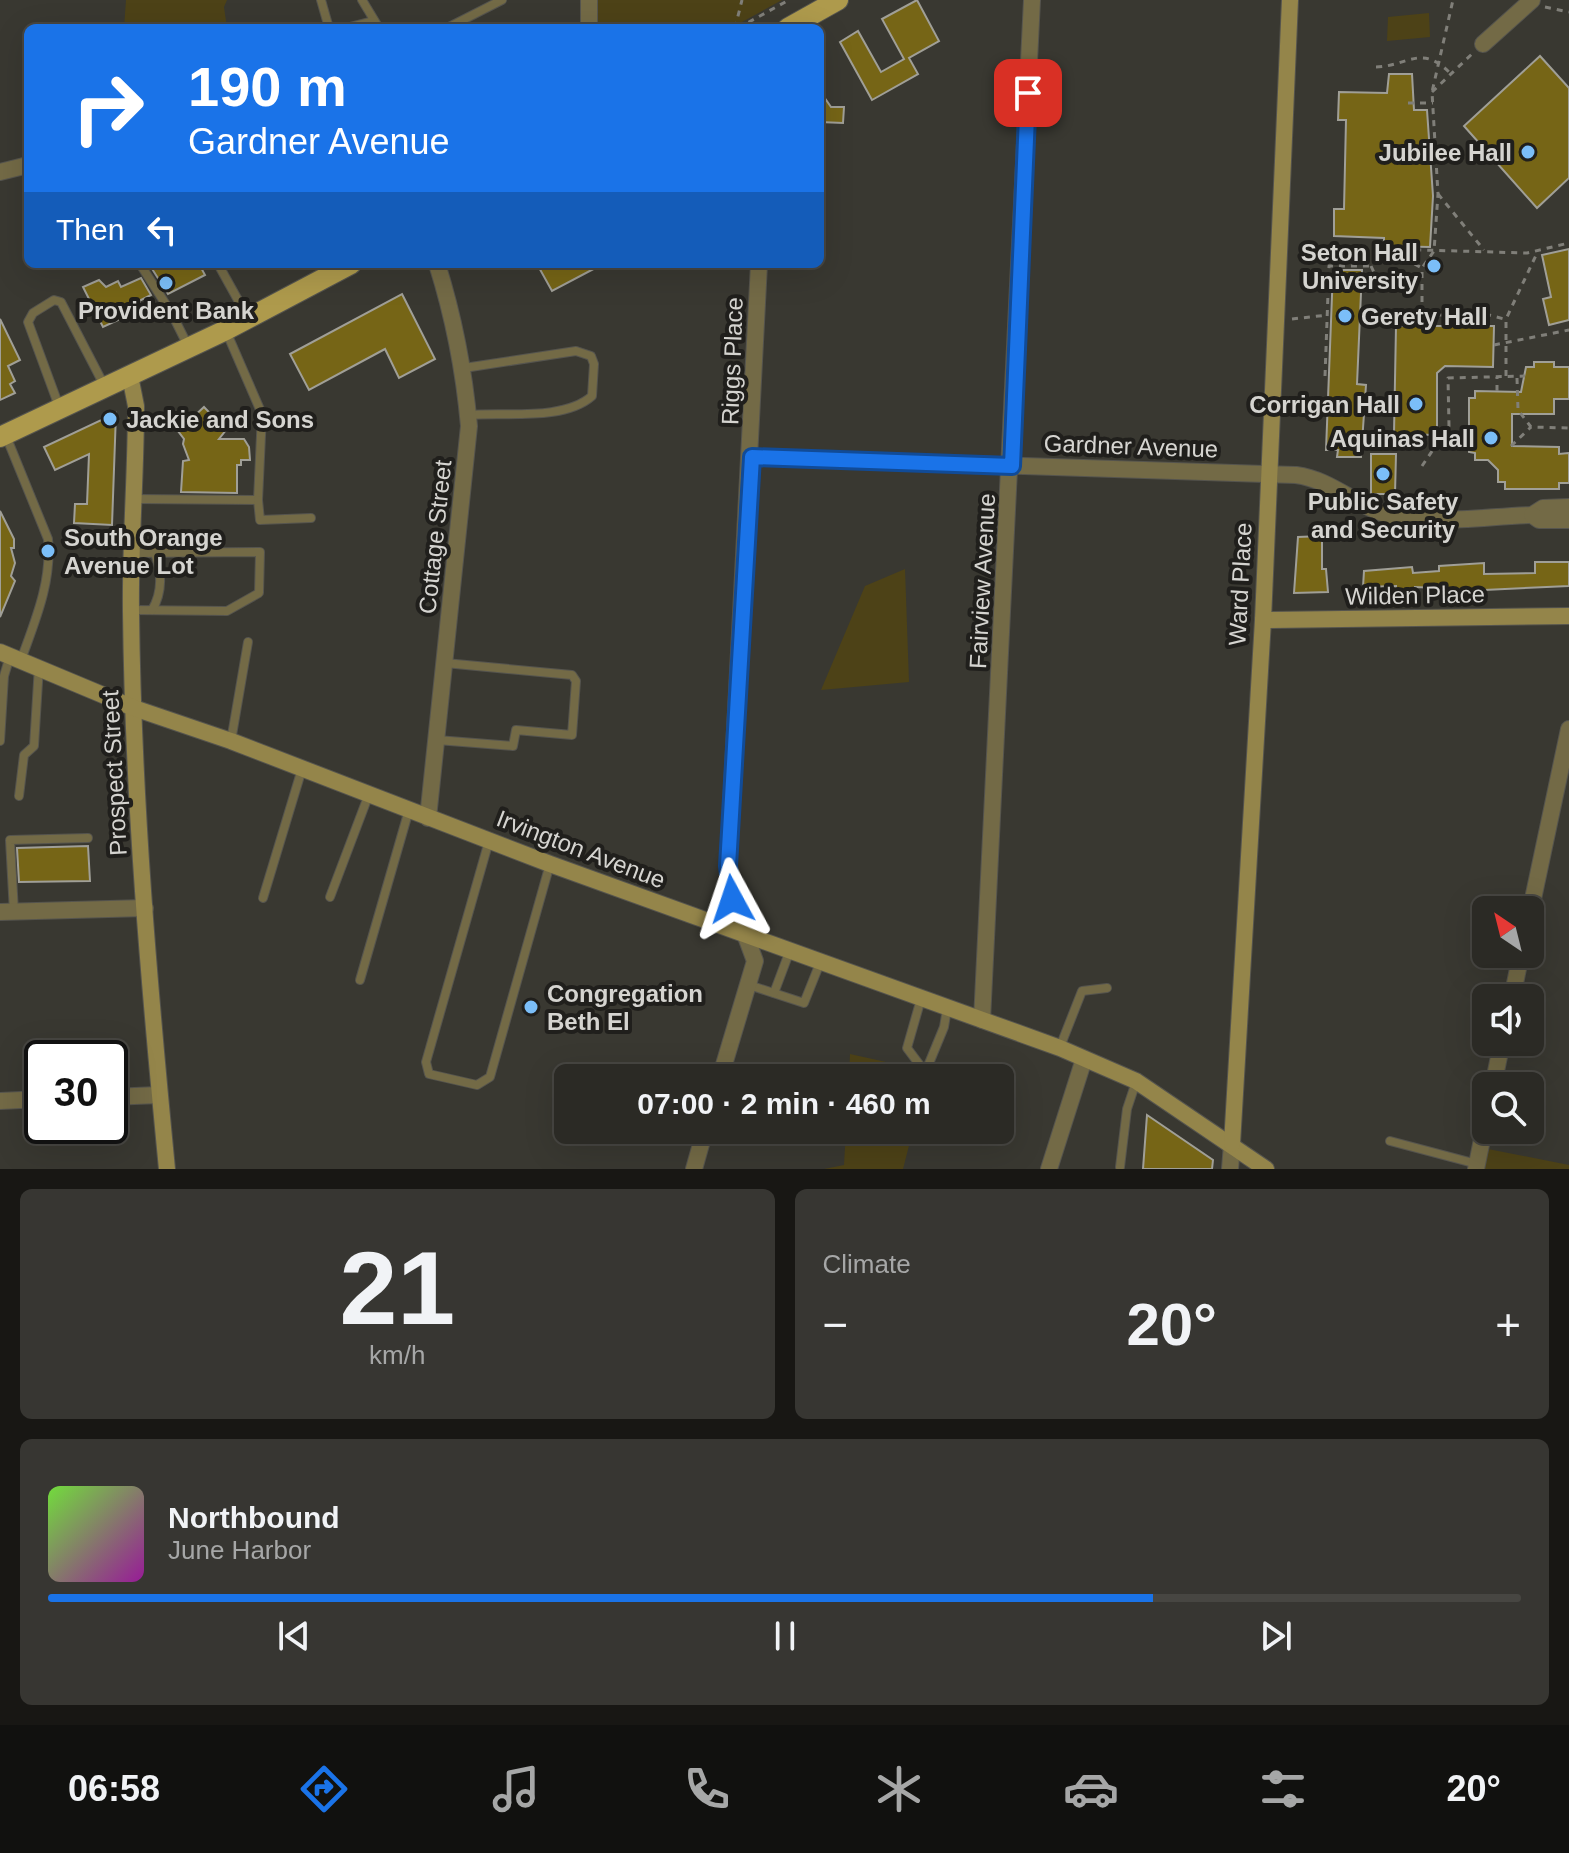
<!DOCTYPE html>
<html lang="en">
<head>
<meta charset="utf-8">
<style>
	:root { --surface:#2b2a25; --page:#373632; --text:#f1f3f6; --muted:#a6a7a7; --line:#474642; --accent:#1a73e8 }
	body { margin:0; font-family:Arial,sans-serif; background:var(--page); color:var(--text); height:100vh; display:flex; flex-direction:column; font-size:30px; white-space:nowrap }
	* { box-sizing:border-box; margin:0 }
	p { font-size:26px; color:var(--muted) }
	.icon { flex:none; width:44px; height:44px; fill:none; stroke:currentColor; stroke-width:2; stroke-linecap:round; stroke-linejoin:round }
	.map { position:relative; height:1169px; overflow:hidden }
	.panel { display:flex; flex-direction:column; gap:20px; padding:20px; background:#181714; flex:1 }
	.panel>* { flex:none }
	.top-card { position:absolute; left:24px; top:24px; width:800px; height:244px; border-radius:12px; box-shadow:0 8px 32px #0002,0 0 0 2px var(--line); background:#1a73e8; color:#fff; overflow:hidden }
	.needle { width:52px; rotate:325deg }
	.fabs { position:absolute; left:1472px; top:896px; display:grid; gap:16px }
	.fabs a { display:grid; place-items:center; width:72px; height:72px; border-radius:12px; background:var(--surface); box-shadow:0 8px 32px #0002,0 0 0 2px var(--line); font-size:40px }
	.speed { position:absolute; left:24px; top:1040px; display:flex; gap:16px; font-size:40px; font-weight:700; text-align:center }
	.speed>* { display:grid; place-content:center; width:104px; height:104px; border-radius:50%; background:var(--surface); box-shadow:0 8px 32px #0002,0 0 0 2px var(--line); line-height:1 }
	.speed .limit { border:4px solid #111; border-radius:12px; background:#fff; color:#111 }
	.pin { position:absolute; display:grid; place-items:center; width:68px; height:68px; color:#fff; margin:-34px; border-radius:16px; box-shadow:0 4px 12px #0006 }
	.me { position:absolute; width:88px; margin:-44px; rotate:355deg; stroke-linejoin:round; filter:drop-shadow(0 0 6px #0008) }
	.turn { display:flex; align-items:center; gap:28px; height:168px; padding:0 32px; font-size:36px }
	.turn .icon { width:104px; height:104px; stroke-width:2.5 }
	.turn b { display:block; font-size:56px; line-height:68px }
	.then { display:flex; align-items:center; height:76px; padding:0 32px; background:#0003; gap:16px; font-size:30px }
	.big { font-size:60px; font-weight:700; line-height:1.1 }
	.panel .card { flex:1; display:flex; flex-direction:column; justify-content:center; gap:12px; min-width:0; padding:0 28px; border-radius:12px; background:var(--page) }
	.panel .dial { align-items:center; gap:0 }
	.dial b { font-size:104px; line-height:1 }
	.song { display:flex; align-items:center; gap:24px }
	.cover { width:96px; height:96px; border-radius:12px; background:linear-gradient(135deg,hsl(100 70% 55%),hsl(300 70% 35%)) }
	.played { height:8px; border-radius:4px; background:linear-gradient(90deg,var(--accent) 75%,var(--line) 75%) }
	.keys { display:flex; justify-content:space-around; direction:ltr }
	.heat { display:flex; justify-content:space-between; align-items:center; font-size:44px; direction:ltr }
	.panel .tiles { flex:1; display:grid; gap:20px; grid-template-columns:1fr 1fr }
	.card:last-child { grid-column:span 2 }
	.trip { position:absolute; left:554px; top:1064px; width:460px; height:80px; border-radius:12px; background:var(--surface); box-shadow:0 8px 32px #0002,0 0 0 2px var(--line); font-weight:700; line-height:80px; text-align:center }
	.tabs { display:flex; height:128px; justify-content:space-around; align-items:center; background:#11110f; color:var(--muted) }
	.tabs .icon { width:56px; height:56px }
	.tabs .current { color:var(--accent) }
	.tabs b { font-size:36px; color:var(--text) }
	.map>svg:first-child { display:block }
	.green { fill:#4d4217 }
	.building { fill:#766516; stroke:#a09f97; stroke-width:2 }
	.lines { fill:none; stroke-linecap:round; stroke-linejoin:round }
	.lane-casing { stroke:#55544e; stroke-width:10 }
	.street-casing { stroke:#55544e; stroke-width:18 }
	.secondary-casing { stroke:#55544e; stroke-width:18 }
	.primary-casing { stroke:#55544e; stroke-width:22 }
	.path { stroke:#807f79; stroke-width:3; stroke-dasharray:6 6; stroke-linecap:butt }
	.lane { stroke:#736a46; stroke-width:8 }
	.street { stroke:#736a46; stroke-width:16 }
	.secondary { stroke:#94854a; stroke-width:16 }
	.primary { stroke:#ae9a4c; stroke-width:20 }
	.route-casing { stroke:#114b97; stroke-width:20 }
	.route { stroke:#1a73e8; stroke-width:14 }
	.poi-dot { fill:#7bbef8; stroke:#201f1c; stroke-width:3 }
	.labels { text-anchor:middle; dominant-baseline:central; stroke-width:8; stroke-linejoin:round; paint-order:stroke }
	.poi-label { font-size:24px; font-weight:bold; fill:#d5d4d0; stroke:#201f1c; text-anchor:end }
	.street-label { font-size:24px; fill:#d5d4d0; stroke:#201f1c }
</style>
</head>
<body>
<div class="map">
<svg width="1569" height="1169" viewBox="0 0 1569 1169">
	<rect width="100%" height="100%" fill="#393831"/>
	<g class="green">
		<path d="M126,0H227L224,7L227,28H124Z"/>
		<path d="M598,0H782L731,28H597Z"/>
		<path d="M1429,13L1430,37L1387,41L1388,17Z"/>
		<path d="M905,569L909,682L821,690L865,586Z"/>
		<path d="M850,1054L895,1064L904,1078H849Z"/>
		<path d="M846,1130H913L903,1169H824L844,1165Z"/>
		<path d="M1488,1149L1569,1165V1169H1484Z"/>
	</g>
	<g class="building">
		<path d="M917,0L939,41L909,58L918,74L872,100L840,42L858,31L881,72L904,59L882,19Z"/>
		<path d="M1540,56L1569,88V178L1537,208L1464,126Z"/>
		<path d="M1389,74H1412L1414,110H1427L1433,196L1430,247L1384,246V238L1334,236V209H1344L1346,120H1338L1339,92L1387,93Z"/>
		<path d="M820,91L831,107H844L843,123L820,122Z"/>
		<path d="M1569,249V320L1549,325L1543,299L1551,297L1542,255Z"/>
		<path d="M149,264H199L205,275L168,294Z"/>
		<path d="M537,264H603L552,291Z"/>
		<path d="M1333,270H1362L1357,384L1366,385L1361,457H1337L1338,450H1326Z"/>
		<path d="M141,278L151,295L139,301L142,309L103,327L83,287L99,280L106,287L118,281L121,287Z"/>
		<path d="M402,294L435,359L399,378L385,349L309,390L290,354Z"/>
		<path d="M0,319L20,360L8,366L15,381L10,384L15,393L0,400Z"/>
		<path d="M1396,326H1494L1493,367L1445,366L1437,373V435L1394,434Z"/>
		<path d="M1534,362H1554V367H1569V399H1554V414H1512V446L1559,447V454L1569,453V483H1559V489H1505V482H1498V470L1488,460H1475V453L1469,452V398H1475V391L1521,392L1526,367H1534Z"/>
		<path d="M204,407L226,430L219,439H244L249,447L250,460H241V465H237V493L181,492L183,461L189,460L183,444L184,439L178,431Z"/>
		<path d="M116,413L112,525L74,523L75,504H87L89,454L55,470L44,447Z"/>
		<path d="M1371,454H1396L1395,494H1371Z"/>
		<path d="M0,511L14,539V548H11L15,563L11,576L15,581L0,617Z"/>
		<path d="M1322,536V569H1326L1328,592L1294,593L1298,537Z"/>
		<path d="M1535,562H1569V586L1484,590L1415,587V591L1396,592V586L1363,587L1364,571L1412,567L1413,573L1439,571V566L1484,563V574L1535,573Z"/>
		<path d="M88,846L90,881L19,882L17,848Z"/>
		<path d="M1147,1115L1213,1160L1212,1169H1143Z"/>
	</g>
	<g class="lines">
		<g class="lane-casing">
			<g id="lane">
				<path d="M321,0L329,28"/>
				<path d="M362,0L379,28"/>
				<path d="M346,28L373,21"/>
				<path d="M447,28L502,0"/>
				<path d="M140,264L172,314L188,346"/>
				<path d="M218,264L248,318"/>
				<path d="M464,368L576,351L591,356L594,364L592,396C564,421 506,412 468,415"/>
				<path d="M60,409L28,322L33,313L54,300L61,302L105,387"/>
				<path d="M6,436L48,539C52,582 35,621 21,660"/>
				<path d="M134,499L258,500L262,414L226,331"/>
				<path d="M258,500L260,520L311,518"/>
				<path d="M131,610L227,611L259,593L260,552L133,553"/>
				<path d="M152,610C163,592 162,570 154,551"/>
				<path d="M437,740L513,746L516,730L572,735L576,681L572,675L445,663"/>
				<path d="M0,741L4,676L10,656"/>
				<path d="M231,741L248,642"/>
				<path d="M19,796L24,755L34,746L39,666"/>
				<path d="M489,841L426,1062L429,1074L477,1085L490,1077L550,864"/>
				<path d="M330,897L369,794"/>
				<path d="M263,898L302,769"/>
				<path d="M14,912L10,840L88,838"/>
				<path d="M360,980L409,810"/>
				<path d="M749,985L804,1003L820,963"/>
				<path d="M774,993L789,953"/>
				<path d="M921,999L907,1048L925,1072"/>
				<path d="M1060,1047L1082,991L1107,988"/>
				<path d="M923,1078L944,1027L947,1009"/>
				<path d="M1390,1141L1477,1164"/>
				<path d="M1120,1167L1127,1109L1136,1082"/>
			</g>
		</g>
		<g class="street-casing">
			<g id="street">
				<path d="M589,28V0"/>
				<path d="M1483,44L1532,0"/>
				<path d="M0,172L28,165"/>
				<path d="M752,457L1296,475C1332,480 1354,505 1388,515C1427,526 1490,516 1532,515L1543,508L1569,507"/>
				<path d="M1532,515L1539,520H1569"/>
				<path d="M428,818L469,426C464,370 454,318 437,264"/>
				<path d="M0,912L145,908"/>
				<path d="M1530,913L1569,729"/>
				<path d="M1512,998L1521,954"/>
				<path d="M982,1020L1032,0"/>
				<path d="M720,1078L755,961L732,899L728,866L759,264"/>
				<path d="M1493,1086L1502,1042"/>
				<path d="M110,1097L159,1095"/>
				<path d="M0,1101L42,1099"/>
				<path d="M694,1169L705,1130"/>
				<path d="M1049,1169L1084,1059"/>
				<path d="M1230,1169L1232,1144"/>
				<path d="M1476,1169L1486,1120"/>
			</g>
		</g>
		<g class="secondary-casing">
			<g id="secondary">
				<path d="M130,376L136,406C136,475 130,544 131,612C133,798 149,984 167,1169"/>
				<path d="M1263,620L1569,616"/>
				<path d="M0,652L134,708L231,741L550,864L1060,1048L1136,1081L1266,1169"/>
				<path d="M1232,1144L1263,620L1290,0"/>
			</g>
		</g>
		<g class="primary-casing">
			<g id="primary">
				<path d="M788,28L838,0"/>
				<path d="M0,437L226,330L351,264"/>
			</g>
		</g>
		<g class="path">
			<path d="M1545,7L1569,12"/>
			<path d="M735,28L742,0"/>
			<path d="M738,28L789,0"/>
			<path d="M1376,67C1409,66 1421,43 1451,74"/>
			<path d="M1432,92L1473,53"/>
			<path d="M1408,103H1433"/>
			<path d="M1438,194L1484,250"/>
			<path d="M1404,244L1409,261L1422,268"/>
			<path d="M1371,266L1376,277"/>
			<path d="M1377,315H1489L1504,319"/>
			<path d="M1292,319L1328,315"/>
			<path d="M1422,326V268L1434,251L1438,194L1432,92L1453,0"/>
			<path d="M1494,345L1569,330"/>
			<path d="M1325,376L1329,266H1371L1386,249L1527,253L1569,243"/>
			<path d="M1506,376V319L1538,251"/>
			<path d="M1517,378L1518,410L1531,427L1569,428"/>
			<path d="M1497,391V377"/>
			<path d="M1511,446L1531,427"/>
			<path d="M1422,466L1449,426L1448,378L1525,376"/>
		</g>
		<use href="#lane" class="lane"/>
		<use href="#street" class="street"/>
		<use href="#secondary" class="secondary"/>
		<use href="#primary" class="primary"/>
	</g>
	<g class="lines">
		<g class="route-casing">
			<path id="route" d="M732,899L728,866L752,457L1012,466L1028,93"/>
		</g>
		<use href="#route" class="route"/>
	</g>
	<g class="poi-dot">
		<circle cx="1528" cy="152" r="8"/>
		<circle cx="1434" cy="266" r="8"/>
		<circle cx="166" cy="283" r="8"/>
		<circle cx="1345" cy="316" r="8"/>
		<circle cx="1416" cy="404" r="8"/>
		<circle cx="110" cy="419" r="8"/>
		<circle cx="1491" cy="438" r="8"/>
		<circle cx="1383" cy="474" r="8"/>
		<circle cx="48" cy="551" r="8"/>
		<circle cx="531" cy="1007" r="8"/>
	</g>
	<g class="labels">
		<g class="poi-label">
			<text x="1512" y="152">Jubilee Hall</text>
			<text x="1418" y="252">Seton Hall<tspan x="1418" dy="28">University</tspan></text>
			<text x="166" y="310" text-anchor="middle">Provident Bank</text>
			<text x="1361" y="316" text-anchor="start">Gerety Hall</text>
			<text x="1400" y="404">Corrigan Hall</text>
			<text x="126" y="419" text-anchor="start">Jackie and Sons</text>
			<text x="1475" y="438">Aquinas Hall</text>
			<text x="1383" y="501" text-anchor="middle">Public Safety<tspan x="1383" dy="28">and Security</tspan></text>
			<text x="64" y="537" text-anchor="start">South Orange<tspan x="64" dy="28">Avenue Lot</tspan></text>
			<text x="547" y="993" text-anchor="start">Congregation<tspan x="547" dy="28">Beth El</tspan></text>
		</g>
		<g class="street-label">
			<text transform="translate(732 361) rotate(-88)">Riggs Place</text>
			<text transform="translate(1131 446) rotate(2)">Gardner Avenue</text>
			<text transform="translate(435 537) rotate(-84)">Cottage Street</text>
			<text transform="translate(982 581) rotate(-87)">Fairview Avenue</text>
			<text transform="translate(1240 584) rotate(-87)">Ward Place</text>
			<text transform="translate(1415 595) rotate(-1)">Wilden Place</text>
			<text transform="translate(114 773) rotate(-93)">Prospect Street</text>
			<text transform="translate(581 849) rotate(21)">Irvington Avenue</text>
		</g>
	</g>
</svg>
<div class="fabs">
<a><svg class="needle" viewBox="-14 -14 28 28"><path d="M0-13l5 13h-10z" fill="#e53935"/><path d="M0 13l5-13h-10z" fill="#a6a7a7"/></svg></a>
<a><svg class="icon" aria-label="sound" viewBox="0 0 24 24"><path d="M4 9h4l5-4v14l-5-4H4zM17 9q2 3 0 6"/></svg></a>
<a><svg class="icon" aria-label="search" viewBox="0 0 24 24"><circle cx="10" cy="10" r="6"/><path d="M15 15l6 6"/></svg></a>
</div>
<div class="speed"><div class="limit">30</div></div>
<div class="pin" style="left:1028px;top:93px;background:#d93025"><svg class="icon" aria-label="arrive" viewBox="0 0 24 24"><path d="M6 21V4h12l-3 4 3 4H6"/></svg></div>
<svg class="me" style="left:732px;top:899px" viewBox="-20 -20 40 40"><path d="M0-17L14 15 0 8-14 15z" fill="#1a73e8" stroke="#fff" stroke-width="4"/></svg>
<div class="trip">07:00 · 2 min · 460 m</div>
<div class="top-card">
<div class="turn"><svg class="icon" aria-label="right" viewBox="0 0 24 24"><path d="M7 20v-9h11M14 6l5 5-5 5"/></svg><div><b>190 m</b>Gardner Avenue</div></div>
<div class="then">Then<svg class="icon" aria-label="left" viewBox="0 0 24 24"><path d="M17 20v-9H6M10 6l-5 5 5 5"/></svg></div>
</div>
</div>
<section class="panel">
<div class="tiles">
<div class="card dial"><b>21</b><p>km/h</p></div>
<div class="card"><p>Climate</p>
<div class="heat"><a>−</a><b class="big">20°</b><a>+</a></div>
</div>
<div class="card">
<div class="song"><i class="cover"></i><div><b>Northbound</b><p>June Harbor</p></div></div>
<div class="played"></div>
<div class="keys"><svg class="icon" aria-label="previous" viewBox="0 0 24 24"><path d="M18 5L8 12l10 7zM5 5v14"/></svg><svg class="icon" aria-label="pause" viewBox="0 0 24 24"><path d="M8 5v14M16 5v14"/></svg><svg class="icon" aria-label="next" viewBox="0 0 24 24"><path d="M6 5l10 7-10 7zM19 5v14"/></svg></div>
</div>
</div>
</section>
<nav class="tabs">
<b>06:58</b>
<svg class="icon current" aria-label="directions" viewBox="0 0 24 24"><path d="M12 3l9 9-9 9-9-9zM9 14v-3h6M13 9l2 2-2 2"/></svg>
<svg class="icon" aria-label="music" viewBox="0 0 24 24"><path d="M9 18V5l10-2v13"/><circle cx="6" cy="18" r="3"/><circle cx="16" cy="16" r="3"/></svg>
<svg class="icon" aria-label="phone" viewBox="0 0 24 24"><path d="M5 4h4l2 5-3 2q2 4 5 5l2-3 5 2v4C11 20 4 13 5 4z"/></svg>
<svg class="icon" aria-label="climate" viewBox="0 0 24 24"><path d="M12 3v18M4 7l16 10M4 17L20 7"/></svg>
<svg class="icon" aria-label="car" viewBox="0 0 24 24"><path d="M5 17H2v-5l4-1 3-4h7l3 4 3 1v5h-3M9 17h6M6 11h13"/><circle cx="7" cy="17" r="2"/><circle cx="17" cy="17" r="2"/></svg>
<svg class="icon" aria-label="filters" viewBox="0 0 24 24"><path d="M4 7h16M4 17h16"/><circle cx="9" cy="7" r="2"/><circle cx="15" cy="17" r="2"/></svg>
<b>20°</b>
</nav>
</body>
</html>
